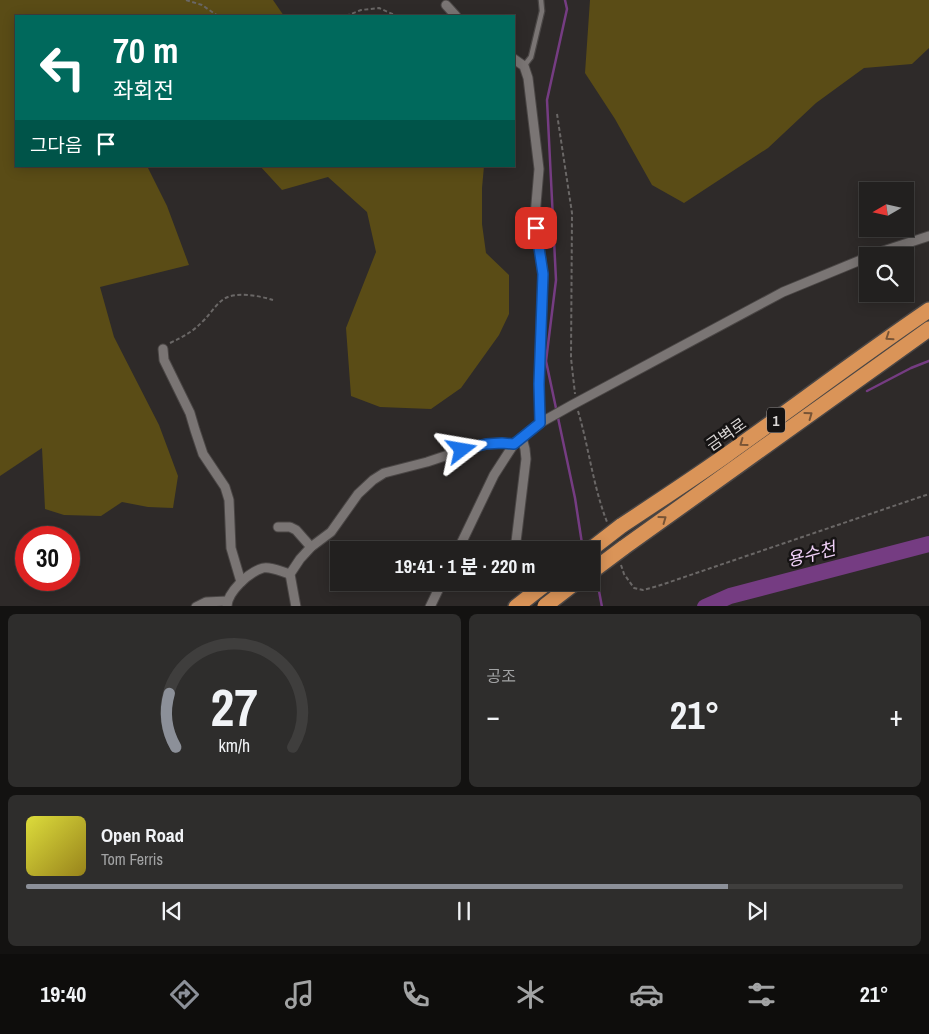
<!DOCTYPE html>
<html lang="ko">
<head>
<meta charset="utf-8">
<style>
	:root { --surface:#22201f; --page:#2e2d2c; --text:#f1f3f6; --muted:#a2a3a4; --line:#3f3e3d; --accent:#8c9099 }
	body { margin:0; font-family:"Archivo Narrow","Noto Sans KR",sans-serif; background:var(--page); color:var(--text); height:100vh; display:flex; flex-direction:column; font-size:19px; white-space:nowrap }
	* { box-sizing:border-box; margin:0 }
	p { font-size:16px; color:var(--muted) }
	.icon { flex:none; width:28px; height:28px; fill:none; stroke:currentColor; stroke-width:2; stroke-linecap:round; stroke-linejoin:round }
	.map { position:relative; height:606px; overflow:hidden }
	.details { display:flex; flex-direction:column; gap:8px; padding:8px; background:#131211; flex:1 }
	.details>* { flex:none }
	.top-card { position:absolute; left:15px; top:15px; width:500px; height:152px; border-radius:0px; box-shadow:0 2px 12px #0003,0 0 0 1px var(--line); background:#00695c; color:#fff; overflow:hidden }
	.needle { width:32px; rotate:261deg }
	.fabs { position:absolute; left:859px; top:182px; display:grid; gap:10px }
	.fabs a { display:grid; place-items:center; width:55px; height:55px; border-radius:0px; background:var(--surface); box-shadow:0 2px 12px #0003,0 0 0 1px var(--line); font-size:25px }
	.speed { position:absolute; left:15px; top:526px; display:flex; gap:10px; font-size:25px; font-weight:700; text-align:center }
	.speed>* { display:grid; place-content:center; width:65px; height:65px; border-radius:50%; background:var(--surface); box-shadow:0 2px 12px #0003,0 0 0 1px var(--line); line-height:1 }
	.speed .limit { border:8px solid #d22; background:#fff; color:#111 }
	.pin { position:absolute; display:grid; place-items:center; width:42px; height:42px; color:#fff; margin:-21px; border-radius:10px; box-shadow:0 2px 8px #0006 }
	.me { position:absolute; width:55px; margin:-28px; rotate:76deg; stroke-linejoin:round; filter:drop-shadow(0 0 4px #0008) }
	.turn { display:flex; align-items:center; gap:18px; height:105px; padding:0 15px; font-size:22px }
	.turn .icon { width:65px; height:65px; stroke-width:2.5 }
	.turn b { display:block; font-size:35px; line-height:42px }
	.then { display:flex; align-items:center; height:48px; padding:0 15px; background:#0003; gap:10px; font-size:19px }
	.big { font-size:38px; font-weight:700; line-height:1.1 }
	.details .widget { flex:1; display:flex; flex-direction:column; justify-content:center; gap:8px; min-width:0; padding:0 18px; border-radius:8px; background:var(--page) }
	.details .dial { align-items:center; gap:0 }
	.dial svg { height:130px; overflow:visible; fill:none; stroke:var(--line); stroke-width:7; stroke-linecap:round; text-anchor:middle }
	.dial text { fill:var(--text); stroke:none }
	.song { display:flex; align-items:center; gap:15px }
	.cover { width:60px; height:60px; border-radius:8px; background:linear-gradient(135deg,hsl(60 70% 55%),hsl(50 70% 35%)) }
	.played { height:5px; border-radius:2px; background:linear-gradient(90deg,var(--accent) 80%,var(--line) 80%) }
	.keys { display:flex; justify-content:space-around; direction:ltr }
	.heat { display:flex; justify-content:space-between; align-items:center; font-size:28px; direction:ltr }
	.details .tiles { flex:1; display:grid; gap:8px; grid-template-columns:1fr 1fr }
	.widget:last-child { grid-column:span 2 }
	.trip { position:absolute; left:330px; top:541px; width:270px; height:50px; border-radius:0px; background:var(--surface); box-shadow:0 2px 12px #0003,0 0 0 1px var(--line); font-weight:700; line-height:50px; text-align:center }
	.tab-bar { display:flex; height:80px; justify-content:space-around; align-items:center; background:#0e0d0c; color:var(--muted) }
	.tab-bar .icon { width:35px; height:35px }
	.tab-bar .on { color:var(--accent) }
	.tab-bar b { font-size:22px; color:var(--text) }
	.map>svg:first-child { display:block }
	.green { fill:#5a4c16 }
	.lines { fill:none; stroke-linecap:round; stroke-linejoin:round }
	.stream { stroke:#753c82; stroke-width:2.5 }
	.river { stroke:#753c82; stroke-width:16 }
	.lane-casing { stroke:#4a4645; stroke-width:7 }
	.street-casing { stroke:#4a4645; stroke-width:11 }
	.highway-casing { stroke:#4a4645; stroke-width:18 }
	.path { stroke:#6a6766; stroke-width:2; stroke-dasharray:4 2.5; stroke-linecap:butt }
	.lane { stroke:#7a7574; stroke-width:4.5 }
	.street { stroke:#7a7574; stroke-width:9 }
	.highway { stroke:#da9458; stroke-width:15 }
	.highway-bridge-casing { stroke:#4a4645; stroke-width:18; stroke-linecap:butt }
	.highway-bridge { stroke:#da9458; stroke-width:15 }
	.oneway { stroke:#785436 }
	.route-casing { stroke:#114b97; stroke-width:12 }
	.route { stroke:#1a73e8; stroke-width:9 }
	.labels { text-anchor:middle; dominant-baseline:central; stroke-width:5; stroke-linejoin:round; paint-order:stroke }
	.shield { fill:#151313; stroke:#a09d9c; stroke-width:1 }
	.shield-label { font-size:15px; font-weight:bold; fill:#dbd8d7 }
	.street-label { font-size:16px; fill:#dbd8d7; stroke:#151313 }
	.water-label { font-size:18px; font-style:italic; fill:#efd0f7; stroke:#151313 }
</style>
</head>
<body>
<div class="map">
<svg width="929" height="607" viewBox="0 0 929 607">
	<rect width="100%" height="100%" fill="#2e2a29"/>
	<g class="green">
		<path d="M0,0H273L284,16H16V166H147L167,206L189,265L100,287L114,337L159,425L178,476L173,508L148,507L122,502L101,516L64,515L45,509L42,448L0,476Z"/>
		<path d="M590,0H929V48L912,64L864,68L816,103L768,148L684,203L652,185L615,119L585,73Z"/>
		<path d="M260,166H484L482,188V224L486,253L509,275V314L499,335L461,388L431,409L380,407L351,396L346,328L376,252L367,212L328,177L282,190Z"/>
	</g>
	<g class="lines">
		<g class="stream">
			<path d="M565,0L567,9L547,100L556,280L546,361L575,498L583,550"/>
			<path d="M867,391L911,368L929,361"/>
			<path d="M594,577L599,591L602,607"/>
		</g>
		<path class="river" d="M705,607L730,596L929,544"/>
		<g class="lane-casing">
			<path id="lane" d="M524,66L531,57L542,11L541,0"/>
		</g>
		<g class="street-casing">
			<g id="street">
				<path d="M446,5L456,16"/>
				<path d="M514,59L524,66L528,78L539,169L535,216L543,274L539,384L540,423"/>
				<path d="M868,256L929,236"/>
				<path d="M163,349L164,360L190,413L195,430L203,454L225,487L229,500L231,548L241,582"/>
				<path d="M278,527H290L296,530L311,547"/>
				<path d="M458,550L494,475L514,444L540,423L572,405L783,292L868,257"/>
				<path d="M515,550L526,459L525,449L522,438"/>
				<path d="M196,607L206,602L227,601"/>
				<path d="M227,607C227,592 249,572 263,568C271,566 282,572 290,574"/>
				<path d="M296,607L290,574L300,559L311,547L331,532L358,494L373,480L384,473L427,462L463,450L485,444L502,443L514,444"/>
				<path d="M430,607L442,582"/>
			</g>
		</g>
		<g class="highway-casing">
			<g id="highway">
				<path d="M621,526C656,503 691,480 725,456C793,408 860,357 929,310"/>
				<path d="M623,548L929,329"/>
				<path d="M516,607L548,582"/>
			</g>
		</g>
		<g class="path">
			<path d="M186,0L202,5L218,16"/>
			<path d="M346,16L361,10L379,8L397,16"/>
			<path d="M557,114L572,213L571,358L575,394"/>
			<path d="M170,343C185,336 194,331 205,319C211,313 216,304 224,299C236,291 260,296 273,300"/>
			<path d="M578,411C589,448 593,486 607,522"/>
			<path d="M621,565L624,574L634,588L643,590L658,586L929,494"/>
		</g>
		<use href="#lane" class="lane"/>
		<use href="#street" class="street"/>
		<use href="#highway" class="highway"/>
		<g class="highway-bridge-casing">
			<g id="highway-bridge">
				<path d="M590,550L621,526"/>
				<path d="M591,572L623,548"/>
				<path d="M545,606L576,582"/>
			</g>
		</g>
		<use href="#highway-bridge" class="highway-bridge"/>
	</g>
	<defs><path id="oneway-chevron" d="M-2-3.5L2.5 0L-2 3.5" fill="none" stroke-width="1.6" stroke-linecap="round" stroke-linejoin="round" transform="scale(1.25)"/></defs>
	<g class="oneway">
		<use href="#oneway-chevron" transform="translate(889 337) rotate(146)"/>
		<use href="#oneway-chevron" transform="translate(809 415) rotate(-36)"/>
		<use href="#oneway-chevron" transform="translate(743 443) rotate(144)"/>
		<use href="#oneway-chevron" transform="translate(663 519) rotate(-36)"/>
	</g>
	<g class="lines">
		<g class="route-casing">
			<path id="route" d="M462,450L486,444L502,443L514,444L540,423L539,384L543,274L536,228"/>
		</g>
		<use href="#route" class="route"/>
	</g>
	<g class="labels">
		<rect class="shield" x="767" y="407.5" width="18" height="25" rx="4"/>
		<g class="shield-label">
			<text x="776" y="420">1</text>
		</g>
		<g class="street-label">
			<text transform="translate(726 434) rotate(-35)">금벽로</text>
		</g>
		<g class="water-label">
			<text transform="translate(811 554) rotate(-15)">용수천</text>
		</g>
	</g>
</svg>
<div class="fabs">
<a><svg class="needle" viewBox="-14 -14 28 28"><path d="M0-13l5 13h-10z" fill="#e53935"/><path d="M0 13l5-13h-10z" fill="#a2a3a4"/></svg></a>
<a><svg class="icon" aria-label="search" viewBox="0 0 24 24"><circle cx="10" cy="10" r="6"/><path d="M15 15l6 6"/></svg></a>
</div>
<div class="speed"><div class="limit">30</div></div>
<div class="pin" style="left:536px;top:228px;background:#d93025"><svg class="icon" aria-label="arrive" viewBox="0 0 24 24"><path d="M6 21V4h12l-3 4 3 4H6"/></svg></div>
<svg class="me" style="left:462px;top:450px" viewBox="-20 -20 40 40"><path d="M0-17L14 15 0 8-14 15z" fill="#1a73e8" stroke="#fff" stroke-width="4"/></svg>
<div class="trip">19:41 · 1 분 · 220 m</div>
<div class="top-card">
<div class="turn"><svg class="icon" aria-label="left" viewBox="0 0 24 24"><path d="M17 20v-9H6M10 6l-5 5 5 5"/></svg><div><b>70 m</b>좌회전</div></div>
<div class="then">그다음<svg class="icon" aria-label="arrive" viewBox="0 0 24 24"><path d="M6 21V4h12l-3 4 3 4H6"/></svg></div>
</div>
</div>
<section class="details">
<div class="tiles">
<div class="widget dial"><svg viewBox="0 0 100 80">
<path d="M14 69A42 42 0 1 1 86 69"/>
<path d="M14 69A42 42 0 0 1 10 36" stroke="#8c9099"/>
<text x="50" y="56" font-size="32" font-weight="700">27</text>
<text x="50" y="72" font-size="11">km/h</text>
</svg></div>
<div class="widget"><p>공조</p>
<div class="heat"><a>−</a><b class="big">21°</b><a>+</a></div>
</div>
<div class="widget">
<div class="song"><i class="cover"></i><div><b>Open Road</b><p>Tom Ferris</p></div></div>
<div class="played"></div>
<div class="keys"><svg class="icon" aria-label="previous" viewBox="0 0 24 24"><path d="M18 5L8 12l10 7zM5 5v14"/></svg><svg class="icon" aria-label="pause" viewBox="0 0 24 24"><path d="M8 5v14M16 5v14"/></svg><svg class="icon" aria-label="next" viewBox="0 0 24 24"><path d="M6 5l10 7-10 7zM19 5v14"/></svg></div>
</div>
</div>
</section>
<nav class="tab-bar">
<b>19:40</b>
<svg class="icon on" aria-label="directions" viewBox="0 0 24 24"><path d="M12 3l9 9-9 9-9-9zM9 14v-3h6M13 9l2 2-2 2"/></svg>
<svg class="icon" aria-label="music" viewBox="0 0 24 24"><path d="M9 18V5l10-2v13"/><circle cx="6" cy="18" r="3"/><circle cx="16" cy="16" r="3"/></svg>
<svg class="icon" aria-label="phone" viewBox="0 0 24 24"><path d="M5 4h4l2 5-3 2q2 4 5 5l2-3 5 2v4C11 20 4 13 5 4z"/></svg>
<svg class="icon" aria-label="climate" viewBox="0 0 24 24"><path d="M12 3v18M4 7l16 10M4 17L20 7"/></svg>
<svg class="icon" aria-label="car" viewBox="0 0 24 24"><path d="M5 17H2v-5l4-1 3-4h7l3 4 3 1v5h-3M9 17h6M6 11h13"/><circle cx="7" cy="17" r="2"/><circle cx="17" cy="17" r="2"/></svg>
<svg class="icon" aria-label="filters" viewBox="0 0 24 24"><path d="M4 7h16M4 17h16"/><circle cx="9" cy="7" r="2"/><circle cx="15" cy="17" r="2"/></svg>
<b>21°</b>
</nav>
</body>
</html>
